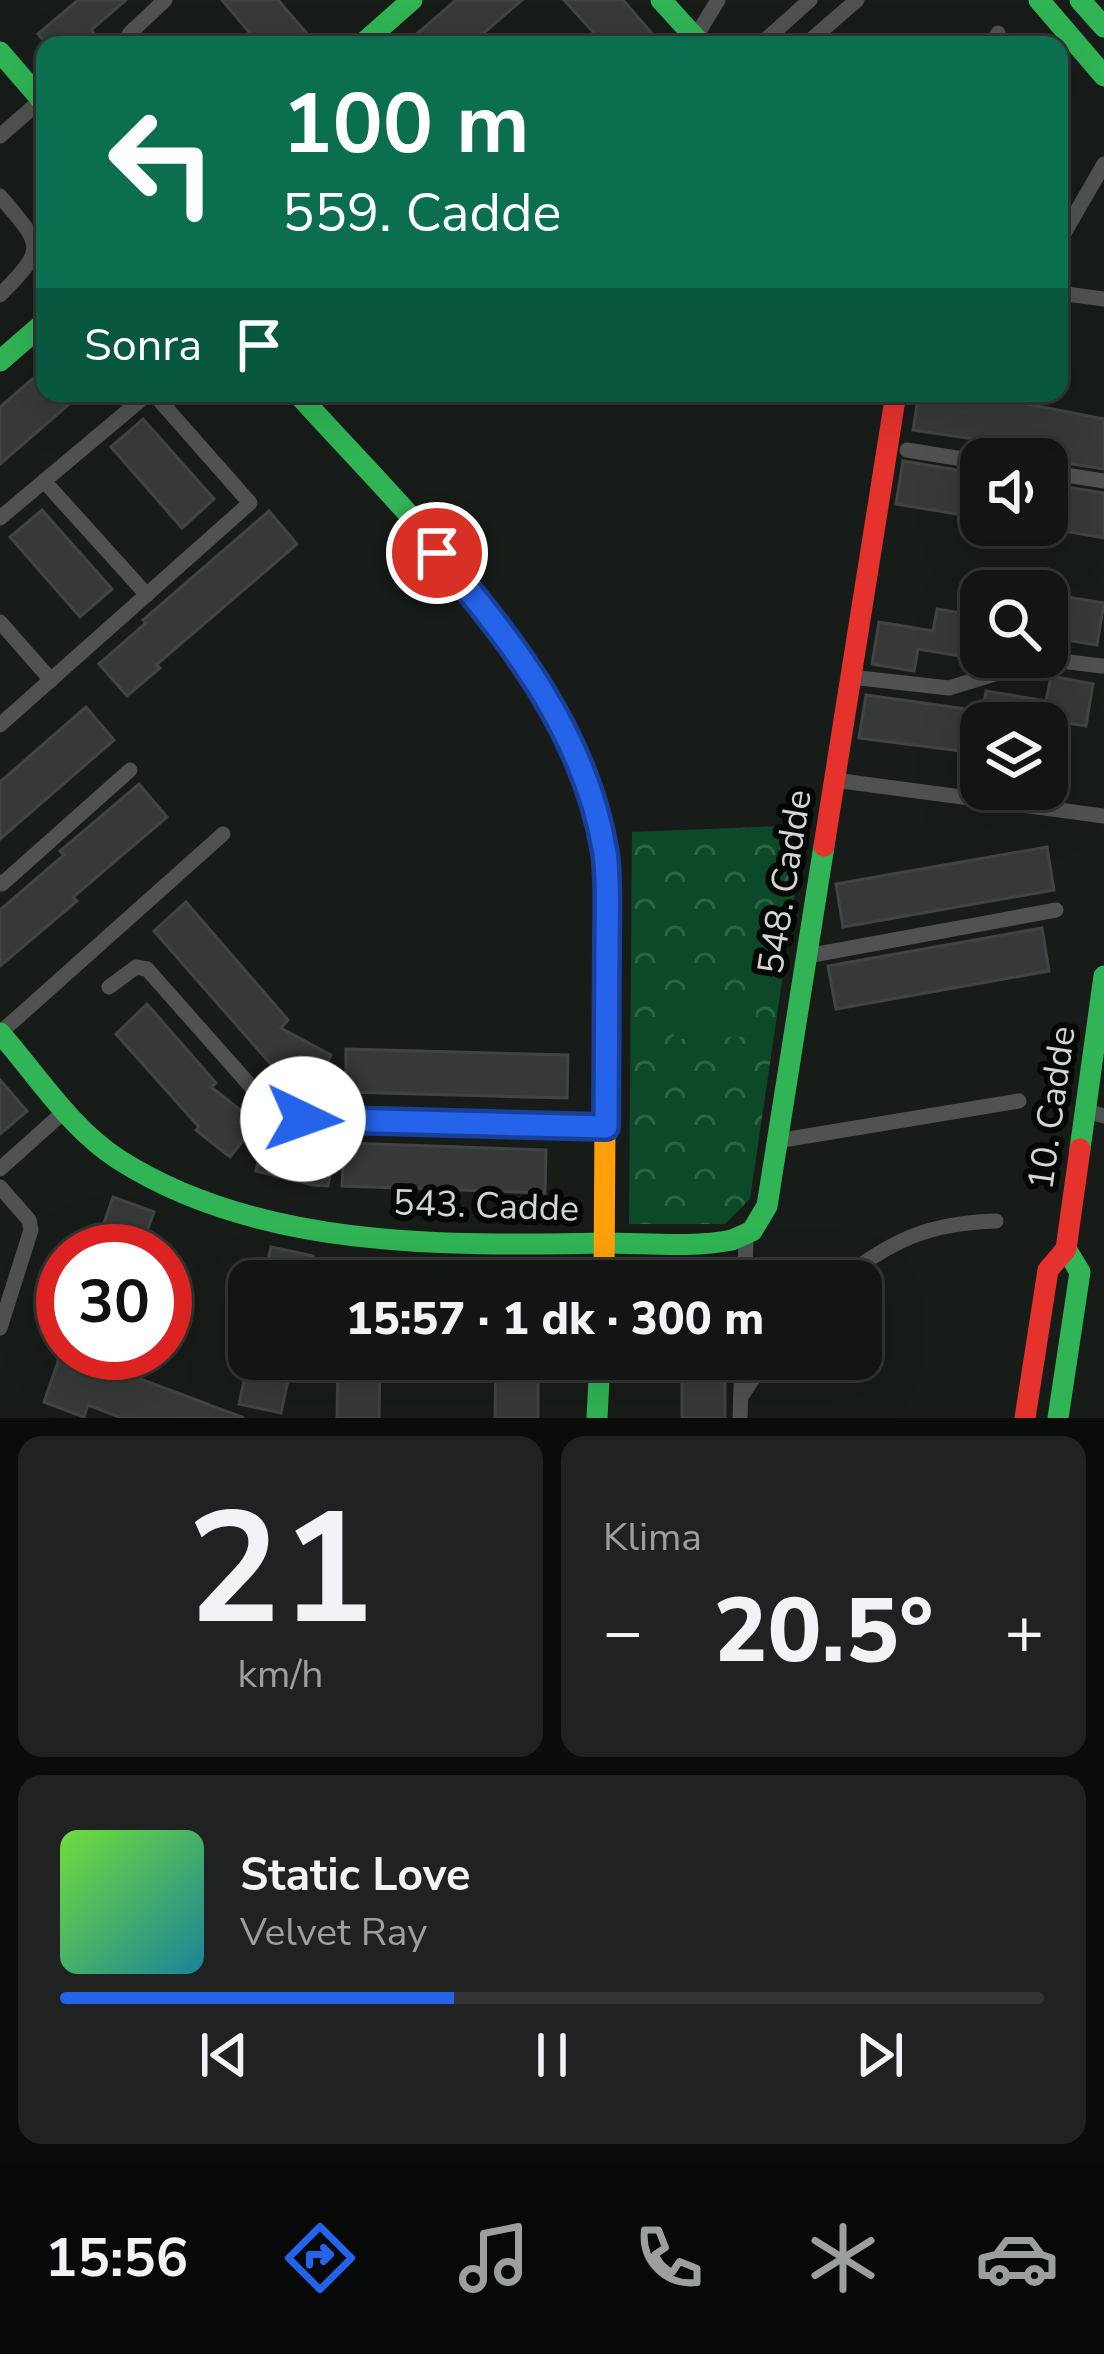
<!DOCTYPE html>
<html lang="tr">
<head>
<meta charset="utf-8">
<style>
	:root { --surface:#121513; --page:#1f2221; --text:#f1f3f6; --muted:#9c9fa0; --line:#313433; --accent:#2563eb }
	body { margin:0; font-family:"Nunito Sans",sans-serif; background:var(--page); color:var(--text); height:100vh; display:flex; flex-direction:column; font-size:45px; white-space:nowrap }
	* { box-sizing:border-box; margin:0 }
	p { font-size:39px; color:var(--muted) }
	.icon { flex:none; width:66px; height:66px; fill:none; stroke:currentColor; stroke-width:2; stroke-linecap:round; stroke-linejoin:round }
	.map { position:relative; height:1418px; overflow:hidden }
	.details { display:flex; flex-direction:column; gap:18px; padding:18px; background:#0a0c0a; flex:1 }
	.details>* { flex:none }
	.guide { position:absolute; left:36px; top:36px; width:1032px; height:366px; border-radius:24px; box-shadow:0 12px 48px #0002,0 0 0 3px var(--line); background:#0b6e4f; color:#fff; overflow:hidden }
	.controls { position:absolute; left:960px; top:438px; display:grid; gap:24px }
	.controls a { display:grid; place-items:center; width:108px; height:108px; border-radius:24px; background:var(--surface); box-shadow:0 12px 48px #0002,0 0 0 3px var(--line); font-size:60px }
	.speed { position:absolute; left:36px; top:1224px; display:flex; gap:24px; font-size:60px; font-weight:700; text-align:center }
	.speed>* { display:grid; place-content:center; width:156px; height:156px; border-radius:50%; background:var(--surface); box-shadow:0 12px 48px #0002,0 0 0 3px var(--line); line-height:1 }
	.speed .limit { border:18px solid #d22; background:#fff; color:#111 }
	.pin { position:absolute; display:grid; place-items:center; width:102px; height:102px; color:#fff; margin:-51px; border:6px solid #fff; border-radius:50%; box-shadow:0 3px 12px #0007 }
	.me { position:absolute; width:132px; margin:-66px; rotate:93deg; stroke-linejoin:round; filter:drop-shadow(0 0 9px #0008) }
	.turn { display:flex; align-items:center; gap:42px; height:252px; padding:0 48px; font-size:54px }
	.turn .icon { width:156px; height:156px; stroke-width:2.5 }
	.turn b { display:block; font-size:84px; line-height:102px }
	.then { display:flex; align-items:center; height:114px; padding:0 48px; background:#0003; gap:24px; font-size:45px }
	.big { font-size:90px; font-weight:800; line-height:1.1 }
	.details .tile { flex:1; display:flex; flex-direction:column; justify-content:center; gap:18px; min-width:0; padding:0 42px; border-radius:24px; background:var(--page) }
	.details .dial { align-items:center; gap:0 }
	.dial b { font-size:156px; line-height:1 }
	.song { display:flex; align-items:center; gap:36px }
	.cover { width:144px; height:144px; border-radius:18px; background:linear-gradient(135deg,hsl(100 70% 55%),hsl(190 70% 35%)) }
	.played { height:12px; border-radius:6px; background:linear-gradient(90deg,var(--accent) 40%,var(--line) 40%) }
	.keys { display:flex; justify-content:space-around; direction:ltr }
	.heat { display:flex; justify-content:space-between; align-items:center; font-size:66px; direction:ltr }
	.details .tiles { flex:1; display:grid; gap:18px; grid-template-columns:1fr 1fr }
	.tile:last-child { grid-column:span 2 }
	.trip { position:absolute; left:228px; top:1260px; width:654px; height:120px; border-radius:24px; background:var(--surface); box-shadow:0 12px 48px #0002,0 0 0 3px var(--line); font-weight:800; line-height:120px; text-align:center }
	.tabs { display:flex; height:192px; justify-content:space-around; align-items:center; background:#070808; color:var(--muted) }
	.tabs .icon { width:84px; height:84px }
	.tabs .current { color:var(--accent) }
	.tabs b { font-size:54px; color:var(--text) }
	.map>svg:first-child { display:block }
	.park { fill:url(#park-crowns) }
	.pitch { fill:#0c4928 }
	.building { fill:#373939; stroke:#414444; stroke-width:3 }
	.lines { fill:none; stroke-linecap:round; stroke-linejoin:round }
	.street { stroke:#4f5250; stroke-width:15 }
	.fast { stroke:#30b455; stroke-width:21 }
	.slow { stroke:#ff9f0a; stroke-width:21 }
	.jam { stroke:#e5322d; stroke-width:21 }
	.route-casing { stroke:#184099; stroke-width:30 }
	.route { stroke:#2563eb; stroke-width:21 }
	.labels { text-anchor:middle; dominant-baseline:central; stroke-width:12; stroke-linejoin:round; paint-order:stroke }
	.street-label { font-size:36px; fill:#d0d6d2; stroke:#050705 }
</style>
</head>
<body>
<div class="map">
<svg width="1104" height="1418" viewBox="0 0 1104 1418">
	<defs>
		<pattern id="park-crowns" width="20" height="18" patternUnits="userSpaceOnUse" patternTransform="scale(3)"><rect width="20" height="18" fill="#0c4928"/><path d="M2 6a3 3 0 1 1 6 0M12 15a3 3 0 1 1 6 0" fill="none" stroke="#2e6246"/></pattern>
	</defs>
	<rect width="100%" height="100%" fill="#181c19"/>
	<path class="park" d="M805,825L750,1199L725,1224H629L632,832Z"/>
	<path class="pitch" d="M755,990L757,1036L674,1039L672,994Z"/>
	<g class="building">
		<path d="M78,0H126L91,30L104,45H47L38,34Z"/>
		<path d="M222,0H278L310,37L300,45H260Z"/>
		<path d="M456,0H522L470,45H404Z"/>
		<path d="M564,0H623L662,45H605Z"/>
		<path d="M45,368V393H82L0,464V407Z"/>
		<path d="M919,393L976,394L1104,419V469L1047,460V454L1021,446L913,430Z"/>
		<path d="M143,419L214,499L182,528L111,447Z"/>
		<path d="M903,461L981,474V518L896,504Z"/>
		<path d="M1047,484L1104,493V538L1047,528Z"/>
		<path d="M42,510L112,589L80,617L10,537Z"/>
		<path d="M269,511L297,544L156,665L160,668L127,696L99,664L146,623L143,620Z"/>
		<path d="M1061,596L1104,603L1097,645L1054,638Z"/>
		<path d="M937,609L979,616L972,658L918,649L914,671L872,664L879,622L933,631Z"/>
		<path d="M1051,676L1093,684L1086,726L1025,716L1024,723H981V734L964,731L961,751L859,738L866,695L981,711V720L986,691L1046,701Z"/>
		<path d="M86,707L114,740L0,839V782Z"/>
		<path d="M139,784L167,817L73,897L77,901L0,966V910L64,855L60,851Z"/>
		<path d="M1047,847L1054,890L843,927L836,884Z"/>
		<path d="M186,902L288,1020L281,1028L331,1055L311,1093L273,1072L275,1069L154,931Z"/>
		<path d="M1042,928L1049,971L836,1009L828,966Z"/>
		<path d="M147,1004L216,1083L211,1087L257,1123L230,1157L196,1130L199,1127L116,1034Z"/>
		<path d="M346,1049L568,1055L567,1098L346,1092Z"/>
		<path d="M0,1080L27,1111L0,1134Z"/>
		<path d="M266,1130L319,1142L546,1150L545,1193L342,1186L343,1166L332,1165L328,1186L313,1185L256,1171Z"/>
		<path d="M113,1197L154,1212L140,1251L99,1237Z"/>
		<path d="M271,1247L313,1256L307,1281H263Z"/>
		<path d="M341,1262L384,1263L383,1281H340Z"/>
		<path d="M61,1353H108L103,1365L244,1418H122L88,1405L84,1417L44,1402Z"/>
		<path d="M338,1359H380L379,1418H337Z"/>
		<path d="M496,1359H538V1418H495Z"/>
		<rect x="682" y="1359" width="43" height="59"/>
		<path d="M248,1362L290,1371L281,1413L239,1404Z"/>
	</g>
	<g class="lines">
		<g class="street">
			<path d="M695,38L718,0"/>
			<path d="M123,45L130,33L165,0"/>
			<path d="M760,45L810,0"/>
			<path d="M805,45L857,0"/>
			<path d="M991,45L998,33"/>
			<path d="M0,136L41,100"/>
			<path d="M0,196C42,246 48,247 0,295"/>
			<path d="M1059,242L1104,164"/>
			<path d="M1059,293L1104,299"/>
			<path d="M907,450L981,462"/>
			<path d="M1047,472L1104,481"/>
			<path d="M44,481L147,595"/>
			<path d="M0,518L149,393"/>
			<path d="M0,622L51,680"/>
			<path d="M851,677L949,688L1044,659L1102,666"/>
			<path d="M0,725L250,503L153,393"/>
			<path d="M834,780L1104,816"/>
			<path d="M0,882L2,884L130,770"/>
			<path d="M807,956L1056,910"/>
			<path d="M109,987L136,967L147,969L255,1091L303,1119L606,1127"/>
			<path d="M0,1033L223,834"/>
			<path d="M1084,1110L1104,1116"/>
			<path d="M777,1141L1019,1101"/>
			<path d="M0,1169L67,1109"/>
			<path d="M0,1187L29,1220L31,1230L0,1328"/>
			<path d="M745,1281L746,1235"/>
			<path d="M839,1281C892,1240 928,1223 996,1221"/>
			<path d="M743,1394L766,1359"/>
			<path d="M740,1418L742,1359"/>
		</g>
		<g class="fast">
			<path d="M661,0L702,45"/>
			<path d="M1039,0L1104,76"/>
			<path d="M1080,0L1104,27"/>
			<path d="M361,45L412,0"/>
			<path d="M0,52L45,104"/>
			<path d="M0,361L45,322"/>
			<path d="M297,393C405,513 555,652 595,813C619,906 606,1026 605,1122"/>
			<path d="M0,1033C37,1075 70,1128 118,1159C258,1249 445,1246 605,1243C646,1243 692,1248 732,1240L752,1231L767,1206L824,846"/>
			<path d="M1080,1149L1104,976"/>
			<path d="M597,1418L600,1359"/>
			<path d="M1058,1418L1080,1272L1066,1249"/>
		</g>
		<path class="slow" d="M604,1281L605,1122"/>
		<g class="jam">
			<path d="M824,846L896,393"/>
			<path d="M1025,1418L1048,1270L1066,1249L1080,1149"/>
		</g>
	</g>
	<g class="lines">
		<g class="route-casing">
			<path id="route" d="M303,1119L606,1127C606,1066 607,1005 607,944C607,914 609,883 605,853C586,736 512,639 437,553"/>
		</g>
		<use href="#route" class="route"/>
	</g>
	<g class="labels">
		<g class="street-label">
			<text transform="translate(785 882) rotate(-81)">548. Cadde</text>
			<text transform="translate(1052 1108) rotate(-82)">10. Cadde</text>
			<text transform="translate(486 1206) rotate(2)">543. Cadde</text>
		</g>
	</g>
</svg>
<div class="controls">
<a><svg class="icon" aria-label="sound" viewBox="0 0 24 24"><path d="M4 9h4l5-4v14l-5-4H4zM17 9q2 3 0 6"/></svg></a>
<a><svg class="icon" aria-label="search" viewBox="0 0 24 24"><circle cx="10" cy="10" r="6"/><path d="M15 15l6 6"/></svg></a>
<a><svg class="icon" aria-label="layers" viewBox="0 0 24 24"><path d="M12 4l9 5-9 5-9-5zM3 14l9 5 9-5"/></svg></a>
</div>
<div class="speed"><div class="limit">30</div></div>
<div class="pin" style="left:437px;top:553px;background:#d93025"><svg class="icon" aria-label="arrive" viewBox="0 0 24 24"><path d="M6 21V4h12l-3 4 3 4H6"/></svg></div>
<svg class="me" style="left:303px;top:1119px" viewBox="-20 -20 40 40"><circle r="19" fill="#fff"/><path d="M0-13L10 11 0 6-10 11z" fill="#2563eb"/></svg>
<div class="trip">15:57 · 1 dk · 300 m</div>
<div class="guide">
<div class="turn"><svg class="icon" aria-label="left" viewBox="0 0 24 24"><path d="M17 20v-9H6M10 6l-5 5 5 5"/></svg><div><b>100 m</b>559. Cadde</div></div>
<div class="then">Sonra<svg class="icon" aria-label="arrive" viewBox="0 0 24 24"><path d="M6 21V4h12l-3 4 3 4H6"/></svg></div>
</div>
</div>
<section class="details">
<div class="tiles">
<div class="tile dial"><b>21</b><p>km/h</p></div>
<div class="tile"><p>Klima</p>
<div class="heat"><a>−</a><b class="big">20.5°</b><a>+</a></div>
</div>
<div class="tile">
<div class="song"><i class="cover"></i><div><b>Static Love</b><p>Velvet Ray</p></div></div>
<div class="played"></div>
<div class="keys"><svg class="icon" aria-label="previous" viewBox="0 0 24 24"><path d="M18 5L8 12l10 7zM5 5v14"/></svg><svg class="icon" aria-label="pause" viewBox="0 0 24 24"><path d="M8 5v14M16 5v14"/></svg><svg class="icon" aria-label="next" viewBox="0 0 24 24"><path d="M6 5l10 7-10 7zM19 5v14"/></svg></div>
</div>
</div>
</section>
<nav class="tabs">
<b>15:56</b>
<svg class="icon current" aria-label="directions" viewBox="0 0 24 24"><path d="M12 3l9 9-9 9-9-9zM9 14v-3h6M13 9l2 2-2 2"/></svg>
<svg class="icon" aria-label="music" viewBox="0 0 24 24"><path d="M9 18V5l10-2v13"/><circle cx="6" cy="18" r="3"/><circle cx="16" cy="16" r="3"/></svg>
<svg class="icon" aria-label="phone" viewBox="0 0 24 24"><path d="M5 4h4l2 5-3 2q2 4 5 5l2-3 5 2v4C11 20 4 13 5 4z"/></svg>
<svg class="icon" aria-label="climate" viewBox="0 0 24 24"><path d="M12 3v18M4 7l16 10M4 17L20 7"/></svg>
<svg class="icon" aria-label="car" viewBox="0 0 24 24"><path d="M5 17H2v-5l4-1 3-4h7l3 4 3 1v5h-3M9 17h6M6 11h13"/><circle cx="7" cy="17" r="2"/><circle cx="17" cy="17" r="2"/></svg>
</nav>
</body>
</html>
